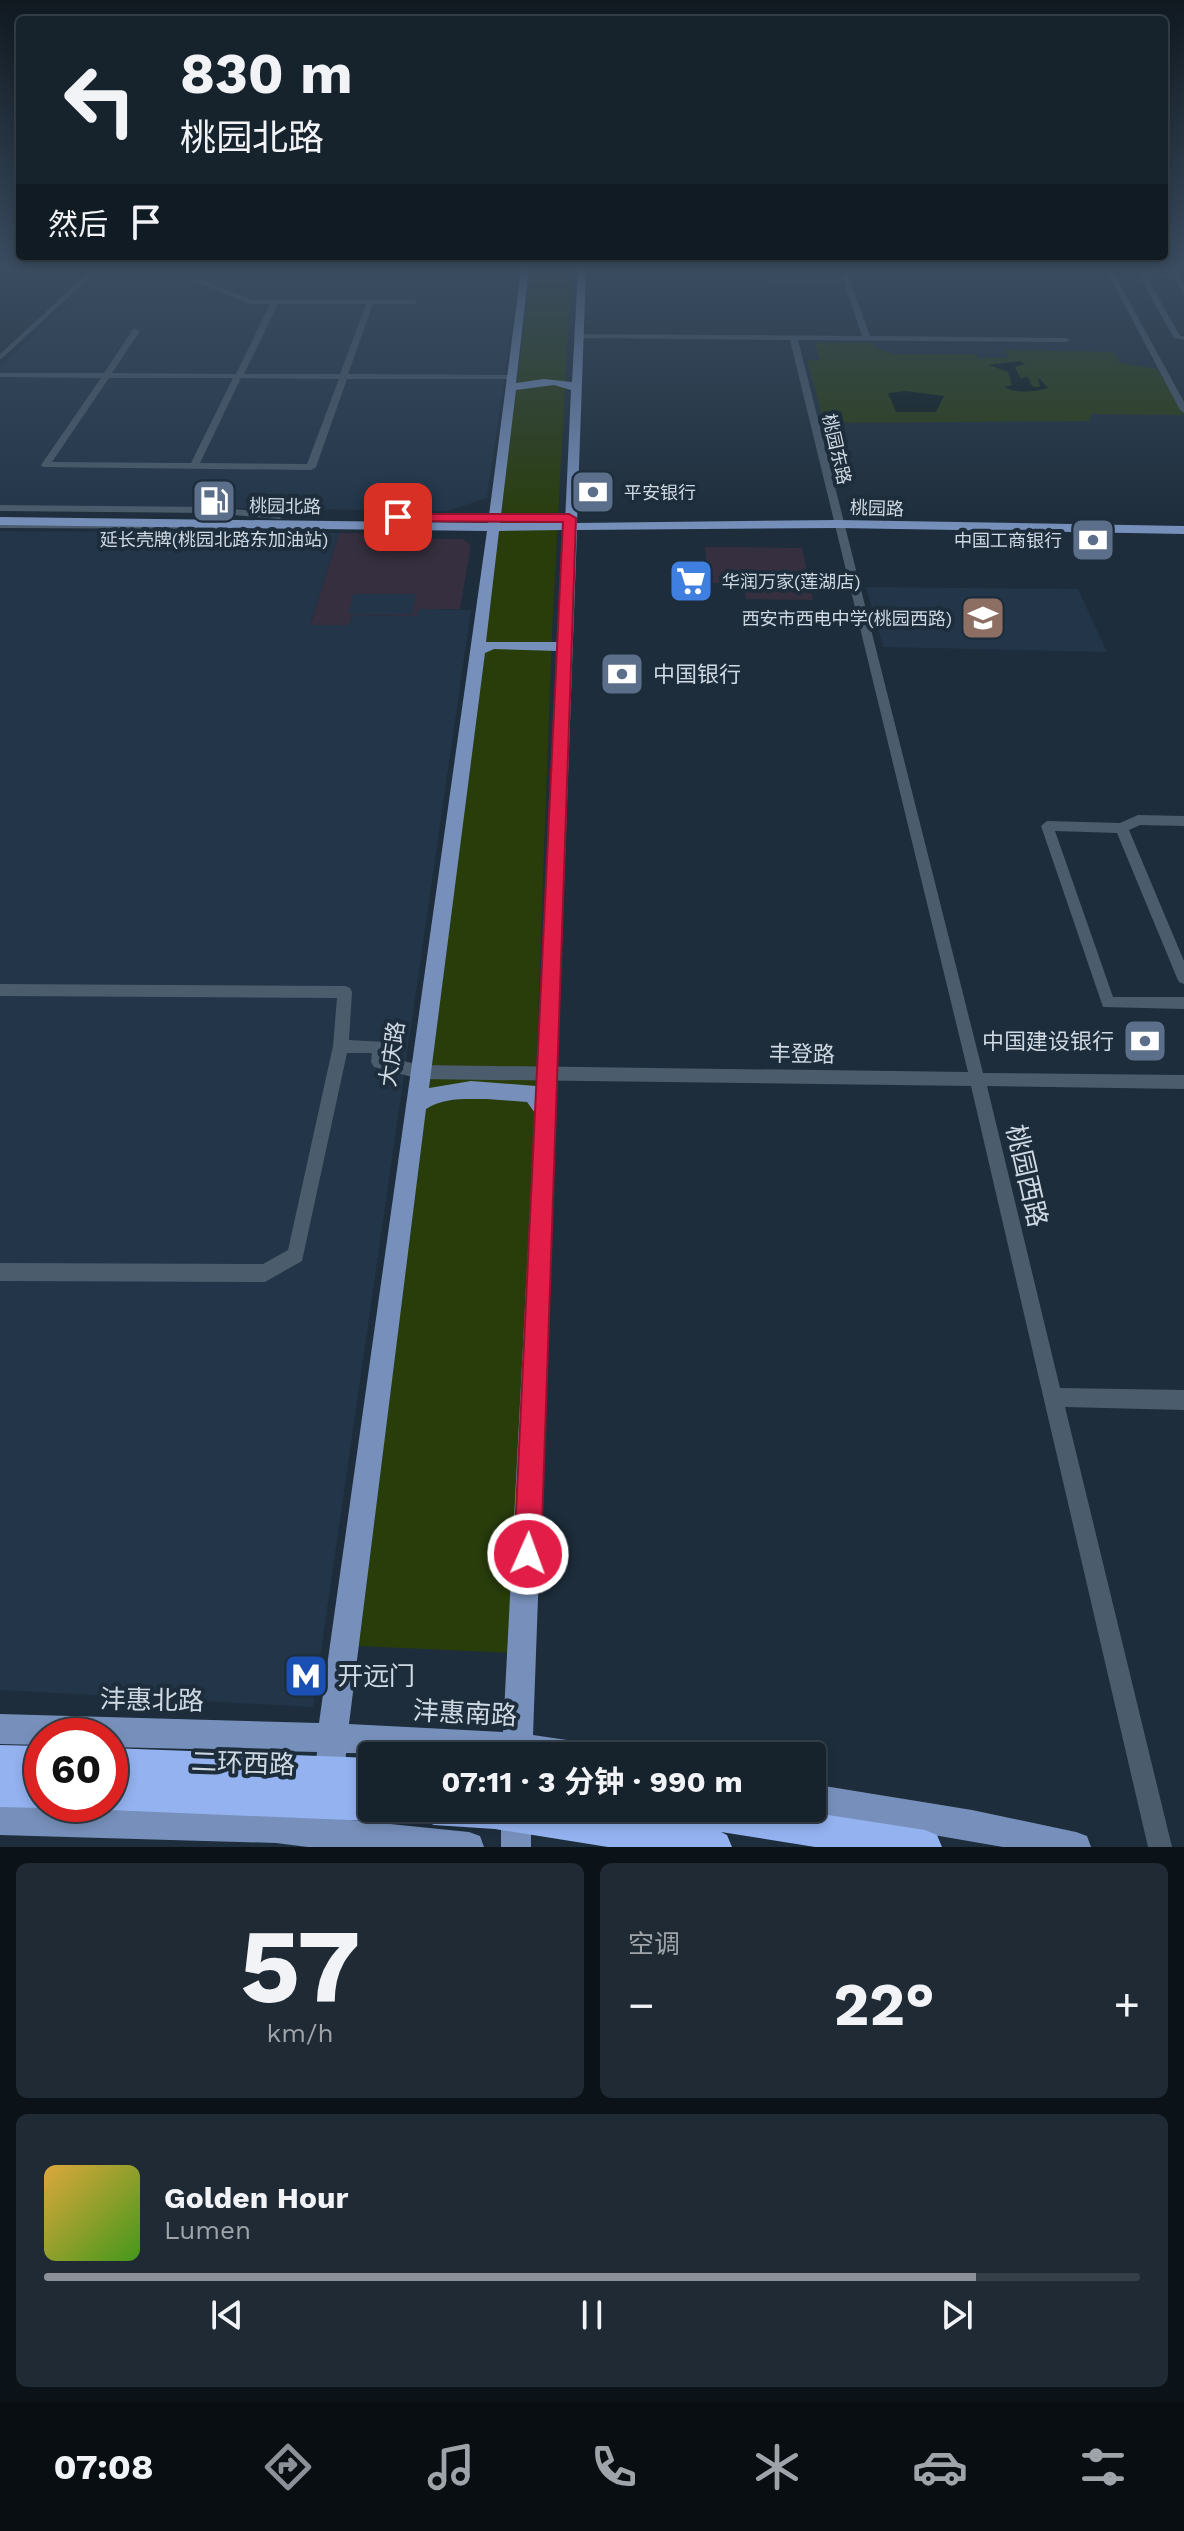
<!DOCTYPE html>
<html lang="zh">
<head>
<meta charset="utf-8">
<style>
	:root { --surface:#16222c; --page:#1f2a34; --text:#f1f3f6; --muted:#9ea4a9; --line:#353f48; --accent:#8c9099 }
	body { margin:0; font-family:"Work Sans","Noto Sans SC",sans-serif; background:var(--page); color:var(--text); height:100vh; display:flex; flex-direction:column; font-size:30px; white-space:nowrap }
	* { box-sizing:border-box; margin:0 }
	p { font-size:26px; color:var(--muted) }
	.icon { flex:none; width:44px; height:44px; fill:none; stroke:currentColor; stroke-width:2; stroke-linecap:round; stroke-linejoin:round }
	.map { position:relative; height:1847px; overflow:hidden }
	.sheet { display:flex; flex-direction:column; gap:16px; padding:16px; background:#0c1318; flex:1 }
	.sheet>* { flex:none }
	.guide { position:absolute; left:16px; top:16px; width:1152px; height:244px; border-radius:8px; box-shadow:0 4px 12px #0003,0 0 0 2px var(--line); background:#16222c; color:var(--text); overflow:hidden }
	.speed { position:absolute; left:24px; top:1718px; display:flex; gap:16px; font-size:40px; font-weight:700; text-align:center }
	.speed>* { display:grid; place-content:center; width:104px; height:104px; border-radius:50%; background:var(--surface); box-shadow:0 4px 12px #0003,0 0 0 2px var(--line); line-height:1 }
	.speed .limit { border:12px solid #d22; background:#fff; color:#111 }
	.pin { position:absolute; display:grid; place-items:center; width:68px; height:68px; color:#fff; margin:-34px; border-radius:16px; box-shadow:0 4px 12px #0006 }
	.me { position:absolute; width:88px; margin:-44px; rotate:2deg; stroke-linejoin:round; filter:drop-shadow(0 0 6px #0008) }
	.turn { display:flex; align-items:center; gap:28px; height:168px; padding:0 32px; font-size:36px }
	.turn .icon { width:104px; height:104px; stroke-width:2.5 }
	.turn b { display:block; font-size:56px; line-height:68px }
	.then { display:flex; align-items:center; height:76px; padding:0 32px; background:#0003; gap:16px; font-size:30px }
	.big { font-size:60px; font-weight:700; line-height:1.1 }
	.sheet .tile { flex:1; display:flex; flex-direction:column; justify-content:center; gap:12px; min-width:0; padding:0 28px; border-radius:12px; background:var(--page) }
	.sheet .dial { align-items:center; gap:0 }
	.dial b { font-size:104px; line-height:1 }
	.song { display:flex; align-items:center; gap:24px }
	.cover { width:96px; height:96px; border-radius:12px; background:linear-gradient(135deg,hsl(40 70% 55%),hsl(100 70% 35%)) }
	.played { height:8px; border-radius:4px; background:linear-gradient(90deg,var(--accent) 85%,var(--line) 85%) }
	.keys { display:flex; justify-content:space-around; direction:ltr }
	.heat { display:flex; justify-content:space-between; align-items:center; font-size:44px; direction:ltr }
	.sheet .tiles { flex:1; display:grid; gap:16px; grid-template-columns:1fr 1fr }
	.tile:last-child { grid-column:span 2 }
	.trip { position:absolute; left:358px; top:1742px; width:468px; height:80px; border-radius:8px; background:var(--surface); box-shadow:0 4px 12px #0003,0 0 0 2px var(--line); font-weight:700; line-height:80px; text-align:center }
	.menu { display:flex; height:128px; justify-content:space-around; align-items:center; background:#090e12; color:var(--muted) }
	.menu .icon { width:56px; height:56px }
	.menu .active { color:var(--accent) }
	.menu b { font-size:36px; color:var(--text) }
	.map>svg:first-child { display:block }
	.commercial { fill:#362f3f }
	.built { fill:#223549 }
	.green { fill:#293d0b }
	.water { fill:#0a1818 }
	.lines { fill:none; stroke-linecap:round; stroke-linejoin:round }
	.minor { fill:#4b5c6c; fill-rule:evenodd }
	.major { fill:#7790bb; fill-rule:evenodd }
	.highway { fill:#94b2f0; fill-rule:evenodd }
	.route { fill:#e11d48; stroke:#92132f; stroke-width:2 }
	.labels { text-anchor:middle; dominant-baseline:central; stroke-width:8; stroke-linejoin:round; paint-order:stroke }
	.far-street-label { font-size:18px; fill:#cfd9e3; stroke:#1d2d3b }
	.far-poi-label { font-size:18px; fill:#cfd9e3; stroke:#1d2d3b; text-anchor:start }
	.poi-label { font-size:22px; fill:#cfd9e3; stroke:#1d2d3b; text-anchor:start }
	.street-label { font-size:22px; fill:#cfd9e3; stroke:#1d2d3b }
	.near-street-label { font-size:26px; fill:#cfd9e3; stroke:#1d2d3b }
	.near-poi-label { font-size:26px; fill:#cfd9e3; stroke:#1d2d3b; text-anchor:start }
</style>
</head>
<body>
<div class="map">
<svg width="1184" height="1847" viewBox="0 0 1184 1847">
	<rect width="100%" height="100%" fill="#1d2d3b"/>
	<g class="commercial">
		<path d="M339,533L426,534L433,539H463L471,545L460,609H419L418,616L352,615L349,625L310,626Z"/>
		<path d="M705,547L802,548L813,600L746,599L743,583H709Z"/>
	</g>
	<g class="built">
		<path d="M102,270H520L487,498L447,511L0,505V367Z"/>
		<path d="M759,270H839L845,286H763Z"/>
		<path d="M0,531L339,533L310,625H349L352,615L417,616L419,609L471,610L313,1707L0,1690Z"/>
		<path d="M866,587L1078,589L1107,652L883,647Z"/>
		<path d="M353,594H416L412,614H348Z"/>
	</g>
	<g class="green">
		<path d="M531,270H571L552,633L515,1653L358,1646Z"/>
		<path d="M815,343H874L876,348L893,354H976L978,358H1008L1005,350L1113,352L1121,363L1157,369L1184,415L1091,414L1090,421L824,423L807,360H820Z"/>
	</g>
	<g class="water">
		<path d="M1020,361L1025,364L1015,367L1021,379L1027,376L1033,387H1040L1038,377L1048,388C1035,392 1016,394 1004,387L1012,385L1008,372L989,365Z"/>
		<path d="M906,391L944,396L936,412H896L888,393Z"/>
	</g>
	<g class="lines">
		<g class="minor">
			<path d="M91,270H98L0,360V354Z"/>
			<path d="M840,270H846L870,336L1066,338L1070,340L1066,342L798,340L983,1073L1184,1075V1089L987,1086L1060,1388L1184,1390V1410L1065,1407L1172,1847H1148L971,1086L420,1079L374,1067L371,1062L372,1053H347L302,1261L265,1282L0,1281V1263L263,1264L288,1250L333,1046L337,998L0,996V984L345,986L350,988L352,992L349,1040L386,1042L389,1047L387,1057L420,1065L968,1072L790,340L579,338L575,336L579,334L862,336Z"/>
			<path d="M1106,270H1112L1184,402V413L1180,410Z"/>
			<path d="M1136,270L1178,275L1184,284V292L1173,277L1146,276L1180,336H1184V340L1174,338Z"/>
			<path d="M200,279L253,300H417L414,304H373L348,374L510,375L514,377L510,379H347L316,467L311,470L43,467L41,465L101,378L0,377V373H104L133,329H136L140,331L112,373L236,374L270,304H249L198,282ZM278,304H366L340,374H244ZM109,378H233L191,463L52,462ZM241,378L339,379L307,464L200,463Z"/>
			<path d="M0,505L211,507L280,513L285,516L280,519L211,513L0,511Z"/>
			<path d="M0,522L228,523L233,526L228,529L0,528Z"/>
			<path d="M1138,815L1184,816V826L1140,825L1129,830L1184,961V984L1179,982L1177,978L1117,833L1055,831L1113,997H1184V1009L1103,1007L1041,826L1047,821L1120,823Z"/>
		</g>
		<g class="major">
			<path d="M521,270H529L516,383L544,379L572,382L578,270H586L577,523L838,520L1184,526V534L838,528L577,530L533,1735L574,1741L584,1746L589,1756L346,1753L341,1819L469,1832L480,1836L484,1847H308L276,1843L0,1835V1805L310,1816L317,1752L110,1747V1736H42V1745L0,1744V1714L319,1723L487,531L0,525V517L488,523ZM554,385L571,390L565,523H500L516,390ZM564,530L559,642H486L499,531ZM494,649L558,651L536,1086L471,1081L429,1088L485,653ZM487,1099L527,1102L535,1113L503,1732L349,1724L426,1109C444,1097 466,1099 487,1099Z"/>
			<path d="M812,1784L972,1810L1076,1832L1087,1836L1091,1847H1003L812,1814L801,1808H812Z"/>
			<rect x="501" y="1808" width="30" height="39"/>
		</g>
		<g class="highway">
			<path d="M0,1745L42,1746V1804H51L42,1808L0,1807Z"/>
			<path d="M110,1748L372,1758V1808H387L384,1816L372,1821L110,1810L98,1804H110Z"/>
			<path d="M417,1808H577L668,1822L662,1820L657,1808H783L925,1830L937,1835L942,1847H815L721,1832L727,1835L732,1847H608L495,1829L434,1825L422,1820Z"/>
		</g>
	</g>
	<linearGradient id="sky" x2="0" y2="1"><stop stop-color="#101920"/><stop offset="0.51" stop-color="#3a4c60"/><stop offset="1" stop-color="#3a4c60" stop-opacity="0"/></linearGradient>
	<rect width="1184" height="528" fill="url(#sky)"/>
	<path class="route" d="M393,514H569L576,518L541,1554L537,1563L528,1567L518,1563L514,1554L563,522L398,521L392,517Z"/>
	<defs>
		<g id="bank-square" transform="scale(2.3)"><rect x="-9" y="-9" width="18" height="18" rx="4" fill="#5c6f8a" stroke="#1d2d3b"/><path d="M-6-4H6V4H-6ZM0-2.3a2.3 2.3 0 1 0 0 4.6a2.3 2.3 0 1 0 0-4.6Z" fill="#fff"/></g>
		<g id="fuel-square" transform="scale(2.3)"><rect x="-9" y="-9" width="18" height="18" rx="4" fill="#5c6f8a" stroke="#1d2d3b"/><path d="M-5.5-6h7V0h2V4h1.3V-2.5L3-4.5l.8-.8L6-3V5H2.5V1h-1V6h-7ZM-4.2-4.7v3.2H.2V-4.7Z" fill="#fff"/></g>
		<g id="supermarket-square" transform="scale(2.3)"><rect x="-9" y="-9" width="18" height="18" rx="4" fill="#3f7fe0" stroke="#1d2d3b"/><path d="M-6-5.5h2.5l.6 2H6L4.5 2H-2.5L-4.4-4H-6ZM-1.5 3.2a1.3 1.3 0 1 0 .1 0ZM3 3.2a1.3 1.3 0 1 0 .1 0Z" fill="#fff"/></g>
		<g id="school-square" transform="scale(2.3)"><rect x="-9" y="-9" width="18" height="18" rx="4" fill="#8d6e63" stroke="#1d2d3b"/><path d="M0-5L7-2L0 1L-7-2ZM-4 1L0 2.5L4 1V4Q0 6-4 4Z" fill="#fff"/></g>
		<g id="metro-square" transform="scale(2.3)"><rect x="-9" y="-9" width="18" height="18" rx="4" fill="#1a4fb4" stroke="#1d2d3b"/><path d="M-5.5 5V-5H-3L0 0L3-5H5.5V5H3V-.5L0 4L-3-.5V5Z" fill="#fff"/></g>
	</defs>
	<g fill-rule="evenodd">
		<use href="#bank-square" x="593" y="492"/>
		<use href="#fuel-square" x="214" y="501"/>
		<use href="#bank-square" x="1093" y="540"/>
		<use href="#supermarket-square" x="691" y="581"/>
		<use href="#school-square" x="983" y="618"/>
		<use href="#bank-square" x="622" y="674"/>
		<use href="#bank-square" x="1145" y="1041"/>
		<use href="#metro-square" x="306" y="1676"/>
	</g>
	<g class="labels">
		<g class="far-street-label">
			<text transform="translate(837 449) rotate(77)">桃园东路</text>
			<text transform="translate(285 506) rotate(1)">桃园北路</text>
			<text transform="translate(877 508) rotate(2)">桃园路</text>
		</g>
		<g class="far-poi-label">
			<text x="624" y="492">平安银行</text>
			<text x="214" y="539" text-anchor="middle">延长壳牌(桃园北路东加油站)</text>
			<text x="1062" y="540" text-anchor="end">中国工商银行</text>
			<text x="722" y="581">华润万家(莲湖店)</text>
			<text x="952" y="618" text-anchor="end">西安市西电中学(桃园西路)</text>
		</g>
		<g class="poi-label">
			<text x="653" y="674">中国银行</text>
			<text x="1114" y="1041" text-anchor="end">中国建设银行</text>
		</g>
		<g class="street-label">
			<text transform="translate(392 1054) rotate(-82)">大庆路</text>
			<text transform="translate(802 1054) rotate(1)">丰登路</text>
		</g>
		<g class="near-street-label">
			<text transform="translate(1027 1176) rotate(77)">桃园西路</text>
			<text transform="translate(152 1700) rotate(1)">沣惠北路</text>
			<text transform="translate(465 1713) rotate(3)">沣惠南路</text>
			<text transform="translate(243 1763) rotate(2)">二环西路</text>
		</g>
		<g class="near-poi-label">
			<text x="337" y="1676">开远门</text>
		</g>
	</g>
</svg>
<div class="speed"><div class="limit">60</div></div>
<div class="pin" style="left:398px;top:517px;background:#d93025"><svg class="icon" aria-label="arrive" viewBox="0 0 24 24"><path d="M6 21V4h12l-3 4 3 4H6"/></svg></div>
<svg class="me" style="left:528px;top:1554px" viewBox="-20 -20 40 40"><circle r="17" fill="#e11d48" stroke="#fff" stroke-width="3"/><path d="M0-11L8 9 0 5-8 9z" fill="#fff"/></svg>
<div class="trip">07:11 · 3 分钟 · 990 m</div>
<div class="guide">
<div class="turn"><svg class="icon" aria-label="left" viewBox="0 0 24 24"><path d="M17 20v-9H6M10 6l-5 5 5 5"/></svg><div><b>830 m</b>桃园北路</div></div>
<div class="then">然后<svg class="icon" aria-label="arrive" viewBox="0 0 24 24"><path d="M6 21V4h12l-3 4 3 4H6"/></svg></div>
</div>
</div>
<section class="sheet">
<div class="tiles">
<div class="tile dial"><b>57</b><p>km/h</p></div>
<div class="tile"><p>空调</p>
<div class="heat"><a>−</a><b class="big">22°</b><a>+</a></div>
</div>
<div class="tile">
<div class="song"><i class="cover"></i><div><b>Golden Hour</b><p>Lumen</p></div></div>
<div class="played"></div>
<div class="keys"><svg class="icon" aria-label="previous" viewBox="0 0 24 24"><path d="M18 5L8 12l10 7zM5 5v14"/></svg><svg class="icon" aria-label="pause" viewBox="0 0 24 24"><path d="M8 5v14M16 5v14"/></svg><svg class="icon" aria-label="next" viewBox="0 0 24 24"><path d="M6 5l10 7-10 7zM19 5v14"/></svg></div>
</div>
</div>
</section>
<nav class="menu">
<b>07:08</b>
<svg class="icon active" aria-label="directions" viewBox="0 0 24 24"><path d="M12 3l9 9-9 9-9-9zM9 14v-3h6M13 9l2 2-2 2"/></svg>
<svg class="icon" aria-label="music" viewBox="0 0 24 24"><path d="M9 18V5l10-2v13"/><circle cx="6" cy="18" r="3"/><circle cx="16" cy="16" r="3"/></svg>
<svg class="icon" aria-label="phone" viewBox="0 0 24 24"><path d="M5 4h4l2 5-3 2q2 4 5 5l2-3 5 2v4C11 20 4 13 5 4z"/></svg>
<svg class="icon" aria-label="climate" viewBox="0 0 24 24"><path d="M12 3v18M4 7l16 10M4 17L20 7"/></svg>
<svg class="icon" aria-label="car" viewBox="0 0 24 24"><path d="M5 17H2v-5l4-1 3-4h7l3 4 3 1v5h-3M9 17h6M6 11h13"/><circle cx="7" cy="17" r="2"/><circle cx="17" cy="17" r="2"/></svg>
<svg class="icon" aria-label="filters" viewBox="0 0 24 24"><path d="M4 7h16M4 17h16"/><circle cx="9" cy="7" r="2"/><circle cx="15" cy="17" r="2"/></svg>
</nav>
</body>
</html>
